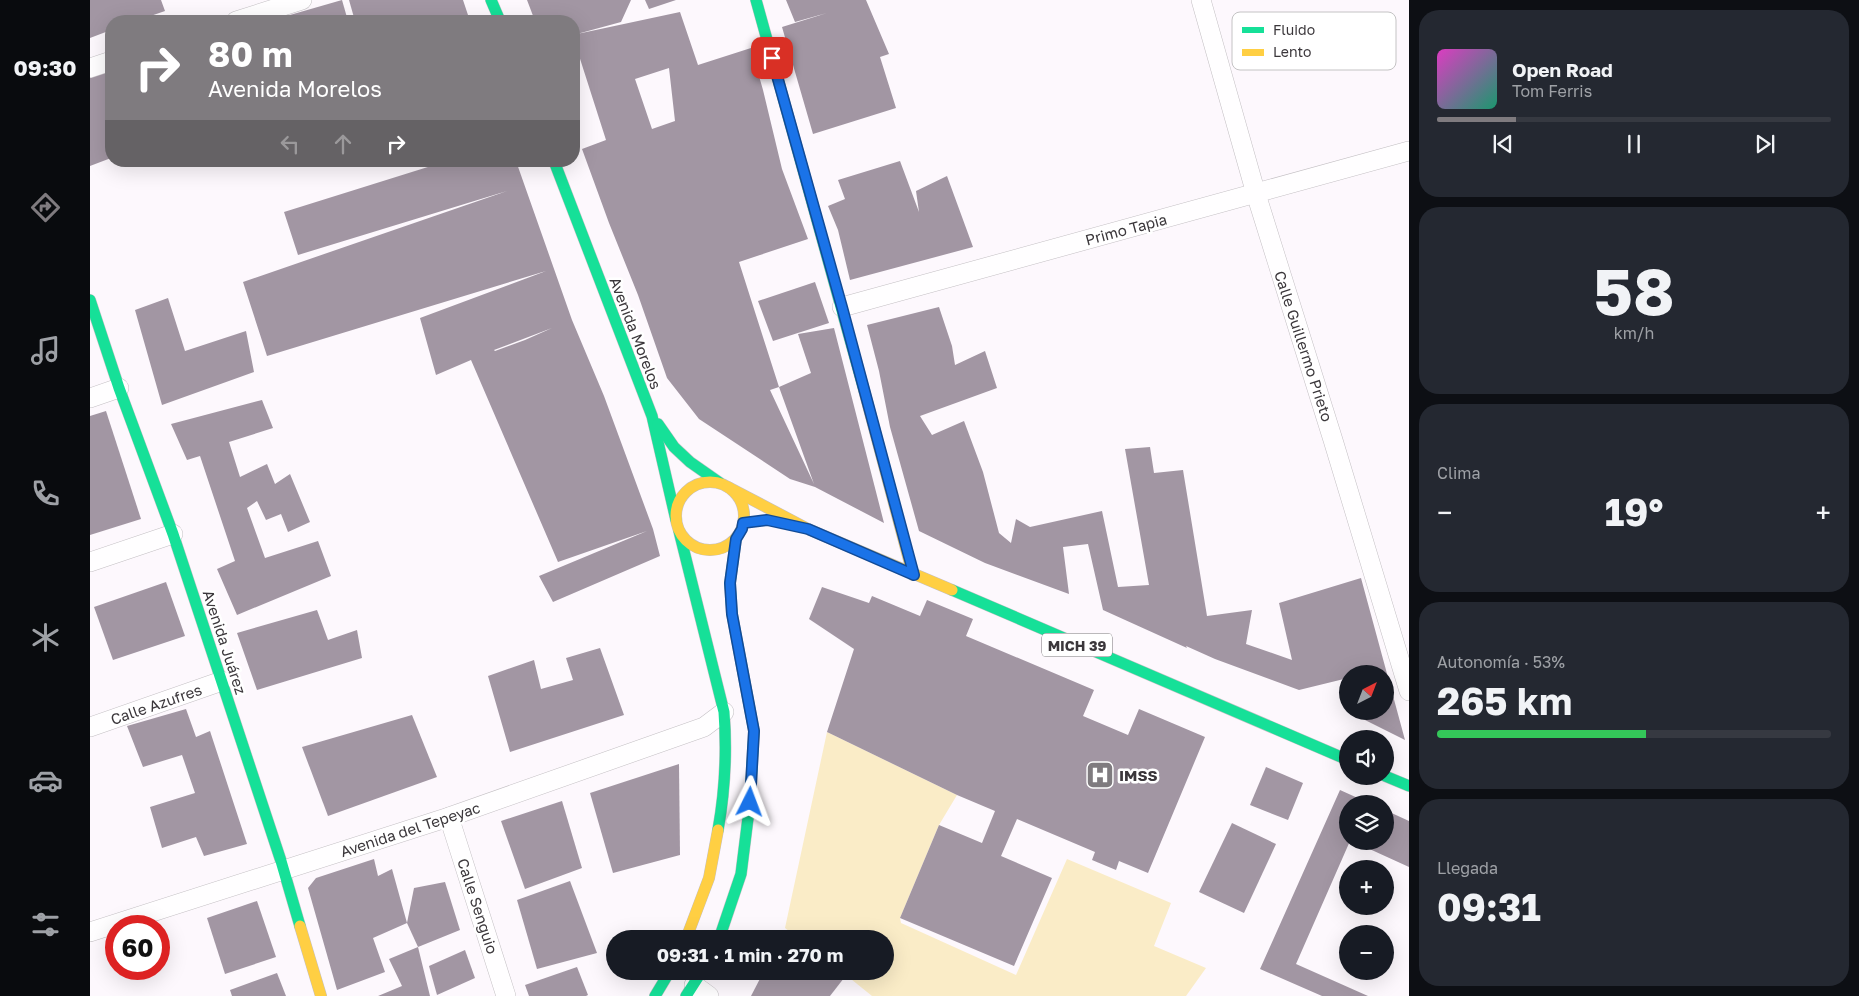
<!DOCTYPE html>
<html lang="es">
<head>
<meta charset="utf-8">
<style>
	:root { --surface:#171b24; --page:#242831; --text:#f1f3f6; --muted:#9ea1a6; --line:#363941; --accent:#7f7b7f }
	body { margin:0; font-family:"Golos Text",sans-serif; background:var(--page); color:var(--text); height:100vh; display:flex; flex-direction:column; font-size:19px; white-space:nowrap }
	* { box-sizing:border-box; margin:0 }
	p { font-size:16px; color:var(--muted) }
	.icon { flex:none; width:28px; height:28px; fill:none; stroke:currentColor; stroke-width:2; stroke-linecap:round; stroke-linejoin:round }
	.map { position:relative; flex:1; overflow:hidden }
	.side { display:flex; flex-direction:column; gap:10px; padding:10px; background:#0d0f14; width:450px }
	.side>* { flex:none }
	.hud { position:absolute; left:15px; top:15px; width:475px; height:152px; border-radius:20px; box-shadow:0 5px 20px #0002; background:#7f7b7f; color:#fff; overflow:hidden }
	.needle { width:32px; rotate:42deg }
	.tools { position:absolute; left:1249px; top:665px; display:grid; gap:10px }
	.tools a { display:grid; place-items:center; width:55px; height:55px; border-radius:50%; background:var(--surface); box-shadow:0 5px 20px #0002; font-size:25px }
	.speed { position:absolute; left:15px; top:915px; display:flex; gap:10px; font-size:25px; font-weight:700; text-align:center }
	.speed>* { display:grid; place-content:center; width:65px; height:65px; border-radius:50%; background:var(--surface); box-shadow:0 5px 20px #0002; line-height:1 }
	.speed .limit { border:8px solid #d22; background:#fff; color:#111 }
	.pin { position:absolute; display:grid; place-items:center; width:42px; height:42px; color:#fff; margin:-21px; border-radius:10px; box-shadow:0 2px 8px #0006 }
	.me { position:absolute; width:55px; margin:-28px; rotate:3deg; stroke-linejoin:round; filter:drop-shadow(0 0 4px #0008) }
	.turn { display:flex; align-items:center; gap:18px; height:105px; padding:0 20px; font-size:22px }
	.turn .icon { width:65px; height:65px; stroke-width:2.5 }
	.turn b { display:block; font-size:35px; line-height:42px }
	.lanes { display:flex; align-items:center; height:48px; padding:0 20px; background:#0003; justify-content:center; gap:25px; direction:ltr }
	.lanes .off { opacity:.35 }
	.big { font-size:38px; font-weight:700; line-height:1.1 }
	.side .widget { flex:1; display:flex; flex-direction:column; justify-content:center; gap:8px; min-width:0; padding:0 18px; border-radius:20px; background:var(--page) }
	.side .dial { align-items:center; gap:0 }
	.dial b { font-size:65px; line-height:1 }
	.song { display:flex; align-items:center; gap:15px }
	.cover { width:60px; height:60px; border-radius:8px; background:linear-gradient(135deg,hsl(310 70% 55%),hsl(160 70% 35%)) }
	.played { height:5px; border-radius:2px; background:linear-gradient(90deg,var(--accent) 20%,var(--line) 20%) }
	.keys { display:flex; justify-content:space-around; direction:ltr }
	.heat { display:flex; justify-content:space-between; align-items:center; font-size:28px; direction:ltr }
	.charge { height:8px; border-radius:4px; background:linear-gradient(90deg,#34c759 53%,var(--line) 0) }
	.trip { position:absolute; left:516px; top:930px; width:288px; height:50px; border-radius:25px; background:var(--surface); box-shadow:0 5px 20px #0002; font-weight:700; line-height:50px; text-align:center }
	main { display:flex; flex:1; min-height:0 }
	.tabs { display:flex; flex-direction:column; width:90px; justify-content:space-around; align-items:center; background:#090b0e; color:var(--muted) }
	.tabs .icon { width:35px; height:35px }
	.tabs .current { color:var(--accent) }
	.tabs b { font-size:22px; color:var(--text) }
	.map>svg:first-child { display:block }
	.green { fill:#faecc7 }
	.building { fill:#a296a3; fill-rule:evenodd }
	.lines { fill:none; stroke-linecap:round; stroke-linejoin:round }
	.street-casing { stroke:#c4c0c4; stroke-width:20 }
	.fast-casing { stroke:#c4c0c4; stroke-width:12 }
	.slow-casing { stroke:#c4c0c4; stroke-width:12 }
	.street { stroke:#fffeff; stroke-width:19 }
	.fast { stroke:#16e098; stroke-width:11 }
	.slow { stroke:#ffcf43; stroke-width:11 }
	.route-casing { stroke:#114b97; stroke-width:12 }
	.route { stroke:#1a73e8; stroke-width:9 }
	.labels { text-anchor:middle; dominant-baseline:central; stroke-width:5; stroke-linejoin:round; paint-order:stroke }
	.shield { fill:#fff; stroke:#767376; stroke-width:1 }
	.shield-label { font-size:14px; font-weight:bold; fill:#3b373b }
	.street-label { font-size:15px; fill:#3b373b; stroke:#fff }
	.poi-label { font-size:15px; font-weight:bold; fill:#3b373b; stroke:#fff; text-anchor:start }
	.key { fill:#fff; stroke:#c4c3c4; stroke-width:1 }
	.key-label { font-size:14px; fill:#3b373b }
</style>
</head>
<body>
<main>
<nav class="tabs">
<b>09:30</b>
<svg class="icon current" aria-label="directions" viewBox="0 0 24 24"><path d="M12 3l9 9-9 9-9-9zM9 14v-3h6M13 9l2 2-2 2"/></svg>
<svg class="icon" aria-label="music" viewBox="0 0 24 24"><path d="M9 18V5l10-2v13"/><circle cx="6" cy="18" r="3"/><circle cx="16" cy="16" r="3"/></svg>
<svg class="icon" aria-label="phone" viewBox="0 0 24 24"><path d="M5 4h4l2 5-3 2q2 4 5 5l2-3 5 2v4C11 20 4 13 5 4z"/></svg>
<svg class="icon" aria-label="climate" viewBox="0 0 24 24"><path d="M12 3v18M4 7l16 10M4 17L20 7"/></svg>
<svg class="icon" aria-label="car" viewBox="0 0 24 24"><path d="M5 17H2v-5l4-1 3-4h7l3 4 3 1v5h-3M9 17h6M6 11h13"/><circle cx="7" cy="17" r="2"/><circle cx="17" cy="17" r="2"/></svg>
<svg class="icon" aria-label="filters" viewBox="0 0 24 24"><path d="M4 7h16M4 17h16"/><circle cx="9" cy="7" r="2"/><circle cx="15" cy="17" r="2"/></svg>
</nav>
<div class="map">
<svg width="1319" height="996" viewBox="0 0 1319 996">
	<rect width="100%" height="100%" fill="#fdf8fd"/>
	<path class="green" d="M737,732L867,795L849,825L810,918L811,923L926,975L977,859L1081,903L1064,946L1116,968L1096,996H782L751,971H795V939H709L695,928Z"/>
	<g class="building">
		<path d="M0,0H71L75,11L46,21H21V30L0,38Z"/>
		<path d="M252,0L258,21H194L193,17Z"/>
		<path d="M259,0H373L380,21H265Z"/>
		<path d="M437,0H541L531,22L487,34L590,12L608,65L661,48L673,90L692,169L718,239L649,262L689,387L680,390L724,484L689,387L721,373L708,334L744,328L794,523L725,487L700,479L609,419L577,378L548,295L519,223L492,149L516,140L484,40V21H445ZM579,68L585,121L562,129L545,79Z"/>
		<path d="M555,0H586L559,9Z"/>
		<path d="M696,0H776L799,54L790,57L806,108L723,134L692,27L737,13L705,22Z"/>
		<path d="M21,71V158L0,166V77Z"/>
		<path d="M357,161H426L482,320L514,396L563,529L570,556L463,602L449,576L557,531L468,562L381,360L346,375L330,318L456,271L177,356L153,282L417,191L208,255L194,212ZM462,328L435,340L405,351L404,350Z"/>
		<path d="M810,161L829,212L826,191L857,176L883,247L760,280L748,230L738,206L755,199L748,180Z"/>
		<path d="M725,282L739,323L683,341L668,301Z"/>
		<path d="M78,298L95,351L156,331L164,372L72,405L45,310Z"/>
		<path d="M849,307L862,346L865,365L895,351L907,388L830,416L842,435L874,421L893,472L909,533L921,543L926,519L940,527L1012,511L1028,587L1059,585L1035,449L1060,447L1064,473L1093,470L1117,616L1162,610L1156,644L1202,660L1189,603L1271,578L1315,740L1271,718L1268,711H1295V674H1258V678L1209,690L1125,659L1096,646L1097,648L1013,610L998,544L973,547L979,594L895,563L829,531L800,427L789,371L777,325Z"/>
		<path d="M172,400L183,428L139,442L150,477L177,464L185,484L200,474L220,522L198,532L191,514L176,520L167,501L157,508L175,558L228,541L241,576L147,615L127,569L145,561L110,456L97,460L81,424Z"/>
		<path d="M16,411L51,519L0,535V416Z"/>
		<path d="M76,582L95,636L23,660L4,607Z"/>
		<path d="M732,587L779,603L782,596L830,616L837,600L883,619L876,636L1004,690L993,716L1038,735L1049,709L1115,737L1058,873L1029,861L1026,870L1002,860L1005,852L927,819L911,856L962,878L924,966L810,918L849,825L892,843L905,811L867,795L737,732L764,649L719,619Z"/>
		<path d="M227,610L238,640L267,630L272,658L167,690L147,633Z"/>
		<path d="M510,648L534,715L420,752L398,676L444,660L451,689L483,680L476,658Z"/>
		<path d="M96,709L106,737L120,731L157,844L114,856L106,837L72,848L60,807L105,793L92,755L53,767L37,726Z"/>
		<path d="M322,715L347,777L238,816L212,747Z"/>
		<path d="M589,764L590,855L523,873L500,793Z"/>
		<path d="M1176,767L1213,783L1198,820L1160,805Z"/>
		<path d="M1250,790L1281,804H1258V841H1260L1206,964L1278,996H1232L1170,969Z"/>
		<path d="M472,801L492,868L435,889L411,821Z"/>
		<path d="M1295,810L1319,821V867L1262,841H1295Z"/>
		<path d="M1142,823L1186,844L1154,913L1109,892Z"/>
		<path d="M284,859L288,876L302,869L317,923L283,938L295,972L247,990L218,888L226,878Z"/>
		<path d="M480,881L507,953L447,969L427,900Z"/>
		<path d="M355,882L370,930L328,947L317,923L324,888Z"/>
		<path d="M167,901L186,957L135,974L117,918Z"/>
		<path d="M694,933L701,939H691Z"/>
		<path d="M328,947L340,996H288L312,986L299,959Z"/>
		<path d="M375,950L385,978L347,995L339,966Z"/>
		<path d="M487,967L498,995L496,996H439L435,985Z"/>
		<path d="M674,971H744L754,978L740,996H661Z"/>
		<path d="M187,973L196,996H142L140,990Z"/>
	</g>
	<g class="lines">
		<g class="street-casing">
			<g id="street">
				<path d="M1111,0L1166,194L1243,440L1319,691"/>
				<path d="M146,21L212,0"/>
				<path d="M0,68L21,61"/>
				<path d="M752,307L1319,151"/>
				<path d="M0,398L29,388"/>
				<path d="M0,562L83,534"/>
				<path d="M0,727L132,681"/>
				<path d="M359,817L416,996"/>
				<path d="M0,932L359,817L614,727L634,712"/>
				<path d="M604,985L619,996"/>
			</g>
		</g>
		<g class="fast-casing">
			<g id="fast">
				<path d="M401,0L410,21"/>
				<path d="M666,0L774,390"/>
				<path d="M464,161L562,416L586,520"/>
				<path d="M0,300L29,388L83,534L191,861L210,926"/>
				<path d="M568,424L584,447L600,462L630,483"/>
				<path d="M589,531L634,712C637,752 635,791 628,830"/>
				<path d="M862,590L1258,760"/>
				<path d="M1295,776L1319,786"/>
				<path d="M629,939L651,874L660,802L664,731L642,614L640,583L646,539"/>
				<path d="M565,996L580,971"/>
				<path d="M596,996L612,971"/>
			</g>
		</g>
		<g class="slow-casing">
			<g id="slow">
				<path d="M774,390L823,575"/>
				<circle cx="620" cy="516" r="34"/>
				<path d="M638,487L718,529L862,590"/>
				<path d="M210,926L231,996"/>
				<path d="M596,939L619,878L628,830"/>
			</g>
		</g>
		<use href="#street" class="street"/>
		<use href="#fast" class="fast"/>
		<use href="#slow" class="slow"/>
	</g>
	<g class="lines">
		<g class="route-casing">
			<path id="route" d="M660,802L664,731L642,614L640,583L646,539L652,529L653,523L677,520L718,529L824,575L752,307L682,58"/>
		</g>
		<use href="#route" class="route"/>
	</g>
	<defs>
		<g id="hospital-square" transform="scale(1.4375)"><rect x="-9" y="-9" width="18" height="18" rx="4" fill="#7f7b7f" stroke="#fff"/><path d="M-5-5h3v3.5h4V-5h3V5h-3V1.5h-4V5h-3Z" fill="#fff"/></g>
	</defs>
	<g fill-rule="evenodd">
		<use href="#hospital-square" x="1010" y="775"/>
	</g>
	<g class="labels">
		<rect class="shield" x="952" y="633.5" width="70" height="23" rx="4"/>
		<g class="shield-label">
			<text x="987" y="645">MICH 39</text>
		</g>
		<g class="street-label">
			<text transform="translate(1036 229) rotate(-15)">Primo Tapia</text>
			<text transform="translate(546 333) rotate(69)">Avenida Morelos</text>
			<text transform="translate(1214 346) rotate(72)">Calle Guillermo Prieto</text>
			<text transform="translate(135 642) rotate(72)">Avenida Juárez</text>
			<text transform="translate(66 704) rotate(-19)">Calle Azufres</text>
			<text transform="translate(320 829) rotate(-18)">Avenida del Tepeyac</text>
			<text transform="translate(388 906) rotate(72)">Calle Senguio</text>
		</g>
		<g class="poi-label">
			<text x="1029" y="775">IMSS</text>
		</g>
	</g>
	<rect x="1142" y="12" width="164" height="58" rx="8" class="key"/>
	<rect x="1152" y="27" width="22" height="6" fill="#16e098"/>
	<rect x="1152" y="49" width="22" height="7" fill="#ffcf43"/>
	<g class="key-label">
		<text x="1183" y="35">Fluido</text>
		<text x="1183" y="57">Lento</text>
	</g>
</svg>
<div class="tools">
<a><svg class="needle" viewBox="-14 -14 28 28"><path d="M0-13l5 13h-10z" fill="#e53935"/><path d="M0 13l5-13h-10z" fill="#9ea1a6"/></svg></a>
<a><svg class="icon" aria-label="sound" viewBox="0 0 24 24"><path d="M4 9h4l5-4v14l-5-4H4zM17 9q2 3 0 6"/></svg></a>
<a><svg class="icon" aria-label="layers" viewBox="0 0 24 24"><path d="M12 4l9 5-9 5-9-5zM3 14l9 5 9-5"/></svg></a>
<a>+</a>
<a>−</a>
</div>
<div class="speed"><div class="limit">60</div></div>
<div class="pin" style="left:682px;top:58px;background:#d93025"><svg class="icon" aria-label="arrive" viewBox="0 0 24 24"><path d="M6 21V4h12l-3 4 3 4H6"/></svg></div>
<svg class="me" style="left:660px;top:802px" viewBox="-20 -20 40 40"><path d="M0-17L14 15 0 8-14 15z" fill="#1a73e8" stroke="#fff" stroke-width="4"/></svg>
<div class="trip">09:31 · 1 min · 270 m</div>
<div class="hud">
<div class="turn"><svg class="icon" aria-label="right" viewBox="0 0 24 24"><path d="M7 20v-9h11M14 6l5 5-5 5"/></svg><div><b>80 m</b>Avenida Morelos</div></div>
<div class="lanes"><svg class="icon off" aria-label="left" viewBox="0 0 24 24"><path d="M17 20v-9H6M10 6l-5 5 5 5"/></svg><svg class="icon off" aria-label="ahead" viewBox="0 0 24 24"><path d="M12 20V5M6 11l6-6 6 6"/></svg><svg class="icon" aria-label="right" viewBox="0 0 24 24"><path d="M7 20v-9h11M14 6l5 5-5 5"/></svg></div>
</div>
</div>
<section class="side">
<div class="widget">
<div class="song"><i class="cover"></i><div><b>Open Road</b><p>Tom Ferris</p></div></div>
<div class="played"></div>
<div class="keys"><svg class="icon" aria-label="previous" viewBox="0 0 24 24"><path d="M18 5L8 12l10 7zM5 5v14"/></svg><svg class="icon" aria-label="pause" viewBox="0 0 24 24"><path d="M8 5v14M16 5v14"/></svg><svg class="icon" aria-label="next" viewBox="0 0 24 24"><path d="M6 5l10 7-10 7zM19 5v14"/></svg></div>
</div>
<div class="widget dial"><b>58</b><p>km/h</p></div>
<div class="widget"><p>Clima</p>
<div class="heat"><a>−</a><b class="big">19°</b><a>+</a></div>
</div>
<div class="widget"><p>Autonomía · 53%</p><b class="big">265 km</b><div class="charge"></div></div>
<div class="widget"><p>Llegada</p><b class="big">09:31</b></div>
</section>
</main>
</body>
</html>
